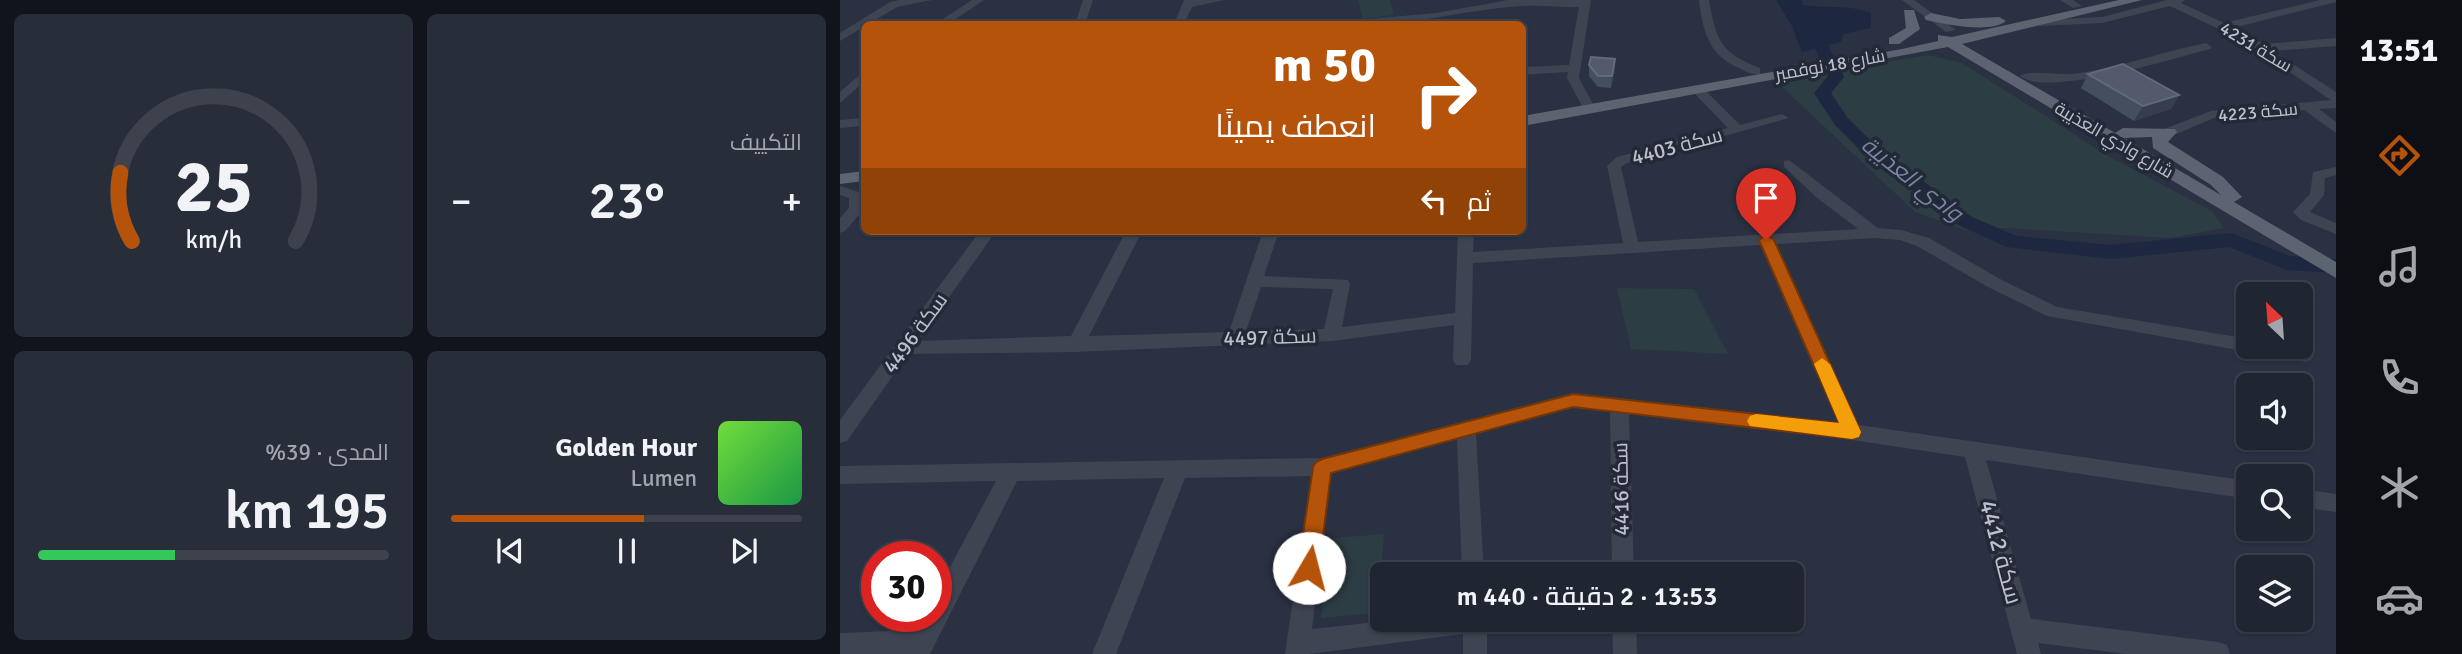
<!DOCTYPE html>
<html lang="ar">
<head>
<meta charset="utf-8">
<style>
	:root { --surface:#202532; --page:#282d3a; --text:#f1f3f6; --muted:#a2a5ac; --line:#3d424d; --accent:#b45309 }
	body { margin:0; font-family:Signika,Cairo,sans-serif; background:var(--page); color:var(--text); direction:rtl; height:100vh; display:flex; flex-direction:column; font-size:26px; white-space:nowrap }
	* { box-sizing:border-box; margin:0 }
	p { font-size:23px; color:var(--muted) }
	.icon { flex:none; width:38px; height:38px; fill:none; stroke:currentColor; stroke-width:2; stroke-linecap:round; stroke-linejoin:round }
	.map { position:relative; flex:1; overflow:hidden; direction:ltr }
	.panel { display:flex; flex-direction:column; gap:14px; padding:14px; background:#12141c; width:840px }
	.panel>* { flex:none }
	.hud { position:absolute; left:21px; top:21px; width:665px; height:214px; border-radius:10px; box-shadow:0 2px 5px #0004,0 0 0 2px var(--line); direction:rtl; background:#b45309; color:#fff; overflow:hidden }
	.needle { width:46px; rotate:335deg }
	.buttons { position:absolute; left:1396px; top:282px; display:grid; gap:14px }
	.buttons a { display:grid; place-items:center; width:77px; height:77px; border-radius:10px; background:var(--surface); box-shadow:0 2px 5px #0004,0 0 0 2px var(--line); font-size:35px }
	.speed { position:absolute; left:21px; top:541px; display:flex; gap:14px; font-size:35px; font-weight:700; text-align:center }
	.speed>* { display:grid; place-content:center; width:91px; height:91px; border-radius:50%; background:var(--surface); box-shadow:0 2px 5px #0004,0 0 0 2px var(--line); line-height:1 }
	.speed .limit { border:10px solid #d22; background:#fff; color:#111 }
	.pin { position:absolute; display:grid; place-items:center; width:60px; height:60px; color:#fff; margin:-72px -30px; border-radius:50% 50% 50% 0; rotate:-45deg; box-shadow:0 0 7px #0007 }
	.pin .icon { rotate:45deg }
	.me { position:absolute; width:77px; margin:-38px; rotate:8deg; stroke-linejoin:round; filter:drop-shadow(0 0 5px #0008) }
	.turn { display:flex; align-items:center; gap:24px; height:147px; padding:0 35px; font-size:32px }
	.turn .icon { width:91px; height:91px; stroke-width:2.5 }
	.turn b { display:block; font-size:49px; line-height:60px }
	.then { display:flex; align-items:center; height:66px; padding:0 35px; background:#0003; gap:14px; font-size:26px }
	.big { font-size:52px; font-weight:600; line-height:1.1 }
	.panel .widget { flex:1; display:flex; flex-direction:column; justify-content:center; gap:10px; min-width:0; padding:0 24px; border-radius:10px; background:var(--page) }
	.panel .dial { align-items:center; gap:0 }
	.dial svg { height:182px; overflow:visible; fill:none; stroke:var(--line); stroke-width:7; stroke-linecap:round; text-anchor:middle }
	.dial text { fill:var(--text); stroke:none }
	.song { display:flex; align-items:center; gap:21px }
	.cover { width:84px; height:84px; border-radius:10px; background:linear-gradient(135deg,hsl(100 70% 55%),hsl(140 70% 35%)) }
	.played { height:7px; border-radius:4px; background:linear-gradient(90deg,var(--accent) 55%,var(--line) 55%) }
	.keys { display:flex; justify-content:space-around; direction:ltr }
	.heat { display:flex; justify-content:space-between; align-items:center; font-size:38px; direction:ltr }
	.charge { height:10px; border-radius:5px; background:linear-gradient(90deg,#34c759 39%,var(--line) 0) }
	.panel .tiles { flex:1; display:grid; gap:14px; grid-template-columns:repeat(2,1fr) }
	.trip { position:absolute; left:530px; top:562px; width:434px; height:70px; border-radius:10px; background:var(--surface); box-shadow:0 2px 5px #0004,0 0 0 2px var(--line); font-weight:600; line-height:70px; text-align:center; direction:rtl }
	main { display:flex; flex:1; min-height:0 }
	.dock { display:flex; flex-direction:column; width:126px; justify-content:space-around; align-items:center; background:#0d0f14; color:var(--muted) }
	.dock .icon { width:49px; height:49px }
	.dock .active { color:var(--accent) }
	.dock b { font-size:32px; color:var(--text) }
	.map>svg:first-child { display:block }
	.green { fill:#2c3d43 }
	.water { fill:#1d2740 }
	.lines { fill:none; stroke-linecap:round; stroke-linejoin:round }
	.river { fill:#1d2740; fill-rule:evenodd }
	.minor { fill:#3e4452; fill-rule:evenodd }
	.major { fill:#5c6371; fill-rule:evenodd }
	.wall { fill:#454e5f }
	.shaded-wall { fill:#353d4f }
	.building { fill:#525a6b; stroke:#626a7a; stroke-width:2 }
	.route { fill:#b45309; stroke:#753606; stroke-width:2 }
	.slow { fill:#f59e0b }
	.labels { text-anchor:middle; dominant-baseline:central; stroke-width:7; stroke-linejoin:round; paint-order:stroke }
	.far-street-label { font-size:18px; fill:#bbc0cb; stroke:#232937 }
	.street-label { font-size:21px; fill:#bbc0cb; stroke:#232937 }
	.water-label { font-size:23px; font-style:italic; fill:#7886a7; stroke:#232937 }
	.near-street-label { font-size:24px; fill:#bbc0cb; stroke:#232937 }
</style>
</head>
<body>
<main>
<nav class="dock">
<b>13:51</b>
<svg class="icon active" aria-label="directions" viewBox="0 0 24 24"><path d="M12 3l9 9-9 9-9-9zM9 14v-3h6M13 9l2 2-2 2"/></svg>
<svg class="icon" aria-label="music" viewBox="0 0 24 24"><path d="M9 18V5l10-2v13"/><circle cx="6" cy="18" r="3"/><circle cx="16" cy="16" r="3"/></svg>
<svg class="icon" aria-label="phone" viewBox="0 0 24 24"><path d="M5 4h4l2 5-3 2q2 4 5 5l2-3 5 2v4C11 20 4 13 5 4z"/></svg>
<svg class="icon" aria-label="climate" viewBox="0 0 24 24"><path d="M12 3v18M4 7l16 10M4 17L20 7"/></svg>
<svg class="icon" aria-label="car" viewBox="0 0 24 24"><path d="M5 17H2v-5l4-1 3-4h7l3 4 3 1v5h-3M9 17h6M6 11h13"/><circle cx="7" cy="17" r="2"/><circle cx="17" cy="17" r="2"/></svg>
</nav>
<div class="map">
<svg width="1496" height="654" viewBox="0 0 1496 654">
	<rect width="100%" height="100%" fill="#2a3142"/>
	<g class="green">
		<path d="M518,0H550L554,15L523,19Z"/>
		<path d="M1088,55L1122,63L1270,157L1372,211L1384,228L1330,238L1165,228L1126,230L1075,212L941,86L947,79Z"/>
		<path d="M777,288L854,289L888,354L791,349Z"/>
		<path d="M544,534L538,613L481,618L492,538Z"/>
	</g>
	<path class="water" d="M936,0H961L963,5C987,9 1008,4 1031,13V28L1003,34L1001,42L962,52L951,24Z"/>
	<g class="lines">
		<path class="river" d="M941,0H956L979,27L1004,77L991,93L1007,117L1038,148L1132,217L1177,236L1271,245L1391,233L1450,256L1496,259V273L1447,270L1389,247L1271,259L1167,247L1118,225L1026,156L995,125L974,93L988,76L965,28Z"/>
		<g class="minor">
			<path d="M60,0H92L57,7L0,41V33L50,2Z"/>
			<path d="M132,0H144L108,24H95Z"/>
			<path d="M243,0H253L245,24H235Z"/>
			<path d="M344,0H384L352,7L344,24H334Z"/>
			<path d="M669,0H751L739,78L753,104L752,107H742L741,104L727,78L728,72L682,75V67L729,65L739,7C716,7 692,4 669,7C613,12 558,29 501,24L507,21L596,13Z"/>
			<path d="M859,0H869C876,41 881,53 920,68V74C913,75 906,72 899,68C868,55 863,31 859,0Z"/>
			<path d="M1062,0H1074L1116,30L1106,32Z"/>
			<path d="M1220,0H1233L1242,6L1233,8Z"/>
			<path d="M1327,0H1345L1341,3L1384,23L1480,0H1496V2L1393,28L1424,44L1496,38V46L1433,51L1496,92V108L1479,109L1496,122V133L1464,110L1374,118L1334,135H1324V129L1371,111L1491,100L1404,41L1330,6L1262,23L1201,26L1195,23L1201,20L1262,17Z"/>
			<path d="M1366,43L1372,47L1370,49C1334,58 1208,98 1180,76C1188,70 1220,75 1233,74C1278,68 1321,52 1366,43Z"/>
			<path d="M24,71V82L0,103V92Z"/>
			<path d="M858,86L862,87L900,125L942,114L949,118L787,163L781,167L798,242L1018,229L976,197L944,167V161L949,160L1038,228L1061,230L1089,238L1160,279L1217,307L1409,339V346H1455L1471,350L1474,355L1471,360L1465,362L1207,316L1148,287L1077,246L1060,240L1034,238L936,244L1019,425L1409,481V499L1146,460L1191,619L1378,642L1387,645L1390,654H1286L1198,643L1201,654H1177L1125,457L1012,440L789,414L794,574H772L770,412L733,407L636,434L644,574H622L617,439L491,473L472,629L555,620H656L652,628L647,630V654H623V634L469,654H445L471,476L345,478L276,654H252L324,478L177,481L90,654H0V633L76,630L84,616H96V593L156,481L0,484V466L482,458L733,393L998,422L920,245L633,263L631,360L628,365H616L613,360L614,325L492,341L235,352L68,354L7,441L0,443V420L140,231H156L78,341L231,336L286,231H302L249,336L389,332L423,231H439L424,276L508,280L510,284L502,327L615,313L618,231H634L633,252L783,243L767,166L777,157L888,128L854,93L852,90ZM421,287L493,289L484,329L406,331Z"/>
			<path d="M24,118V126L0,128V120Z"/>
			<path d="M1496,167V175L1485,178L1484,195L1470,212L1496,223V234L1461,220L1453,212L1470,194L1473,172Z"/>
			<path d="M0,186L22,193L24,209L5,231L0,233V218L9,208V198L0,195Z"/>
			<path d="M1461,489L1496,494V512L1461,507Z"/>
			<path d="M772,620H796L797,654H773Z"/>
		</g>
		<g class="major">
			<path d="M1279,0H1302L1122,44L1275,133L1283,128L1335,129L1337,132L1328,142L1383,177L1402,197L1394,202L1496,262V278L1108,47L682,126V116L1062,49L1098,41V35L1112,37ZM1284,138L1312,137L1313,148L1371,185L1381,195Z"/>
			<path d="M1064,10H1074L1080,29L1059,44H1049V38L1066,28Z"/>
			<path d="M1091,13L1120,19L1159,17L1166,21C1150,34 1105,24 1086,20L1084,17Z"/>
			<path d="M24,171V181L0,184V174Z"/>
		</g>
	</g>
	<g class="wall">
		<path d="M775,59V70L771,88L758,87L749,76V65Z"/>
		<path d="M1248,74L1339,95L1331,109L1294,121L1241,88Z"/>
	</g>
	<g class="shaded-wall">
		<path d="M775,59V70L771,88L772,76Z"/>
		<path d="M1339,95L1331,109L1294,121L1303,106Z"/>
	</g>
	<g class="building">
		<path d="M751,57L775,59L772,76H758L749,65Z"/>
		<path d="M1283,64L1339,95L1303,106L1248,74Z"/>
	</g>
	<path class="route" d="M926,235L934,240L1021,432L1019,437L1012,439L733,407L491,473L479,568L476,575L469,577L461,575L458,568L473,467L476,462L482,459L733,394L999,423L919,240Z"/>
	<path class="slow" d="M982,358L990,364L1021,432L1019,437L1012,439L910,426L907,421L910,416L916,414L999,423L974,364Z"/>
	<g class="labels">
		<g class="far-street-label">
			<text transform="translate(1416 47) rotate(31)">سكة 4231</text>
			<text transform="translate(990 65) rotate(-10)">شارع 18 نوفمبر</text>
			<text transform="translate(1418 112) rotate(-5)">سكة 4223</text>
			<text transform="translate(1274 140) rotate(30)">شارع وادي العذيبة</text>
		</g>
		<g class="street-label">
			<text transform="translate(837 146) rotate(-15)">سكة 4403</text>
			<text transform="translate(75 333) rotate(-54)">سكة 4496</text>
			<text transform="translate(430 337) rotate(-2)">سكة 4497</text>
			<text transform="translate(781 489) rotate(-91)">سكة 4416</text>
		</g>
		<g class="water-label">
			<text transform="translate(1072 179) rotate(38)">وادي العذيبة</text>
		</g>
		<g class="near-street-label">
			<text transform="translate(1161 552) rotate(75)">سكة 4412</text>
		</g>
	</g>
</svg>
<div class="buttons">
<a><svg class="needle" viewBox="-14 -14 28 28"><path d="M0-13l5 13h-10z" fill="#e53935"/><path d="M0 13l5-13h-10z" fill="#a2a5ac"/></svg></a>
<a><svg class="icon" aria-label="sound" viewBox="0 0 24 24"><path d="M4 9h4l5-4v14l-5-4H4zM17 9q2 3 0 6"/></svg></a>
<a><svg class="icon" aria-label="search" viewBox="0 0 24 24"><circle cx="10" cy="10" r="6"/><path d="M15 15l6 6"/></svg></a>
<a><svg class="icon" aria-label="layers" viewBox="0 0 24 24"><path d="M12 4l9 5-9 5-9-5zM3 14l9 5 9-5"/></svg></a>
</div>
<div class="speed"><div class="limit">30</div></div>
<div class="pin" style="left:926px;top:240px;background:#d93025"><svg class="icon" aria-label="arrive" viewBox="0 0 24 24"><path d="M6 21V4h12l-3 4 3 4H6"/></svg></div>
<svg class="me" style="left:469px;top:568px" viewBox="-20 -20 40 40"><circle r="19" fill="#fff"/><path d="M0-13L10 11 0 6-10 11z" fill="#b45309"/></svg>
<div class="trip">13:53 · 2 دقيقة · 440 m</div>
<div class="hud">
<div class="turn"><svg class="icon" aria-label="right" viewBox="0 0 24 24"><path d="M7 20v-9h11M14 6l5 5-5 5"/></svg><div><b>50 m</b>انعطف يمينًا</div></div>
<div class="then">ثم<svg class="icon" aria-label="left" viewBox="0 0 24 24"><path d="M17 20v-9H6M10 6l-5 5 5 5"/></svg></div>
</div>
</div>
<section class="panel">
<div class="tiles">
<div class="widget"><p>التكييف</p>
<div class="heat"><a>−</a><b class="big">23°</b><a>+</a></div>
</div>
<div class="widget dial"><svg viewBox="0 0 100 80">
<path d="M14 69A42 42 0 1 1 86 69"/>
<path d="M14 69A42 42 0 0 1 9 39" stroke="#b45309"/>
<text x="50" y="56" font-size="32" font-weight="700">25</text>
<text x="50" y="72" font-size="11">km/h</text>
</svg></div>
<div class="widget">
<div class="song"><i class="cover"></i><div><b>Golden Hour</b><p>Lumen</p></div></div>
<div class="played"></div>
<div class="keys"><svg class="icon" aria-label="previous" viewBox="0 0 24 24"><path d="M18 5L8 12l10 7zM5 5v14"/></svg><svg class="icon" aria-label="pause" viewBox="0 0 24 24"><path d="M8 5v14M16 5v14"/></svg><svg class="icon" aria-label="next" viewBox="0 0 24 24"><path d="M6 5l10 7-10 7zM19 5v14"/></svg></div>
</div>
<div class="widget"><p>المدى · 39%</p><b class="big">195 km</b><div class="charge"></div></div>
</div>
</section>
</main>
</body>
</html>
